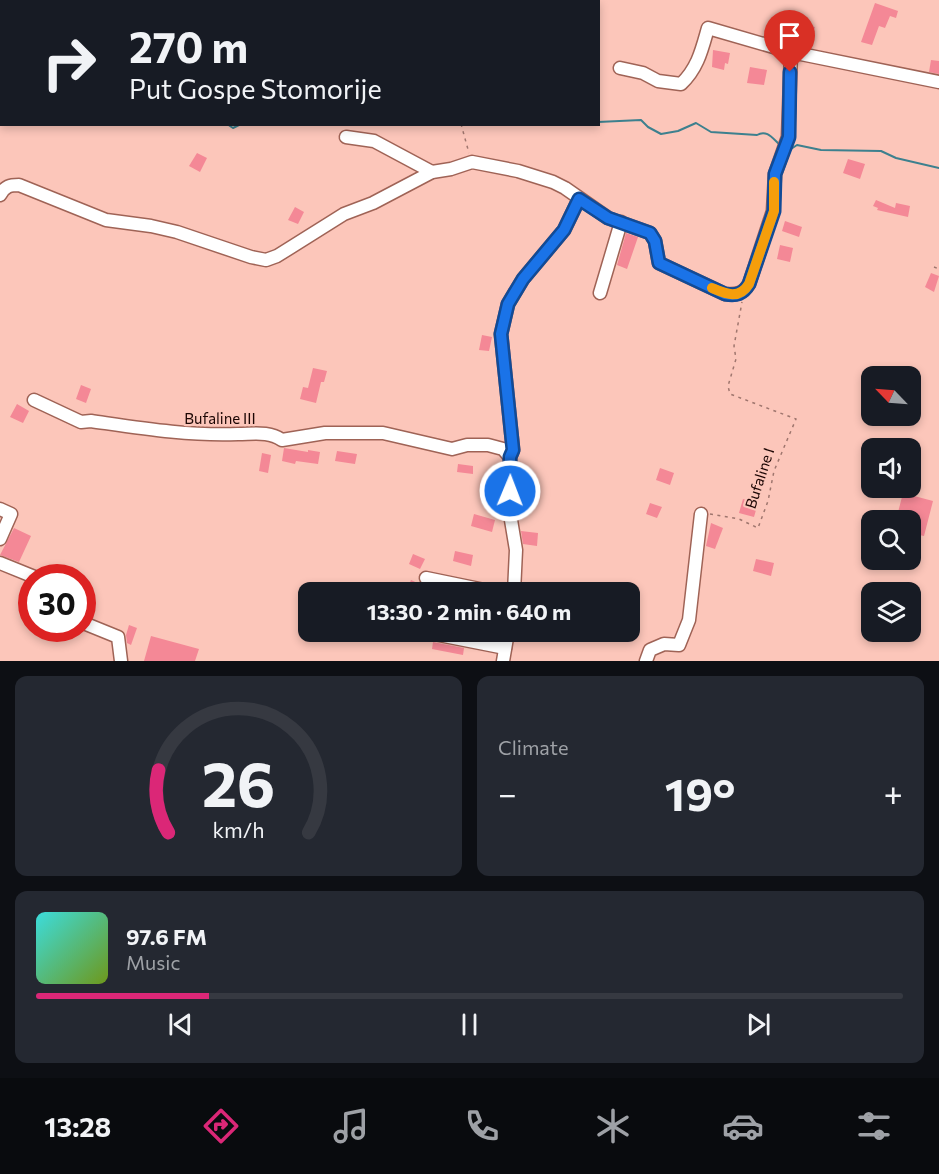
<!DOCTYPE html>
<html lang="en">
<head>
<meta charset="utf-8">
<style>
	:root { --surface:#171b24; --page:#242831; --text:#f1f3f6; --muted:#9ea1a6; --line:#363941; --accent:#db2777 }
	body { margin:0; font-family:Commissioner,sans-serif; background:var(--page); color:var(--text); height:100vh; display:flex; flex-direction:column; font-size:22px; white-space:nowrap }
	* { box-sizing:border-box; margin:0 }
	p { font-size:20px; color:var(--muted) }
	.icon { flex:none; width:33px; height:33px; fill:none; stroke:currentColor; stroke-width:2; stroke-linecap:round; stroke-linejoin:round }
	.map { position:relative; height:661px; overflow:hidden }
	.panel { display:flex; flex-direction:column; gap:15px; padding:15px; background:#0d0f14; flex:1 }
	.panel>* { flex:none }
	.hud { position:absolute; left:0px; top:0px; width:600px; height:126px; box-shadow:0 3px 9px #0003; background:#171b24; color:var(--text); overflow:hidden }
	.needle { width:39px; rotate:295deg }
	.fabs { position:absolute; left:861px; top:366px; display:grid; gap:12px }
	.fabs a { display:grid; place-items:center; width:60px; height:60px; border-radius:12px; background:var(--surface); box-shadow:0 3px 9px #0003; font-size:30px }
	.speed { position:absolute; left:18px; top:564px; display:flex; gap:12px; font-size:30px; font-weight:700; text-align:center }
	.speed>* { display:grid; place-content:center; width:78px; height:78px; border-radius:50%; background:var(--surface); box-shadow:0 3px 9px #0003; line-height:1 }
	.speed .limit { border:9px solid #d22; background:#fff; color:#111 }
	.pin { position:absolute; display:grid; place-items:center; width:51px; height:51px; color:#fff; margin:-62px -26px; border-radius:50% 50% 50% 0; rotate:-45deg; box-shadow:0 0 6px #0007 }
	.pin .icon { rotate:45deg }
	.me { position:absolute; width:66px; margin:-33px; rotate:1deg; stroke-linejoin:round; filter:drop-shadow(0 0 4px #0008) }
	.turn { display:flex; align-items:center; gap:21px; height:126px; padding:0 30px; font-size:27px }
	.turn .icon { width:78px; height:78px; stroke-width:2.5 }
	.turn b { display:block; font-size:42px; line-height:51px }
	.big { font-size:45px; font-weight:700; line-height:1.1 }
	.panel .widget { flex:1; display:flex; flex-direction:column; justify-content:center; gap:9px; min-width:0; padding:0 21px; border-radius:12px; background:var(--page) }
	.panel .dial { align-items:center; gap:0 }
	.dial svg { height:156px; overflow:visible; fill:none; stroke:var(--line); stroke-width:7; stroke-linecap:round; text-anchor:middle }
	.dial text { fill:var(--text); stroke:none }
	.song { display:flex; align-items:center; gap:18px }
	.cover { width:72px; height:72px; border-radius:9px; background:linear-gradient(135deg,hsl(180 70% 55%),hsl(80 70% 35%)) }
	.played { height:6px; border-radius:3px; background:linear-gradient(90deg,var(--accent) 20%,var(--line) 20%) }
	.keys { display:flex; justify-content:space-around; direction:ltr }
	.heat { display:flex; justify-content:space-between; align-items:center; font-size:33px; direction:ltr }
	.panel .tiles { flex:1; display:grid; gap:15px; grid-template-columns:1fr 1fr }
	.widget:last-child { grid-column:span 2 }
	.trip { position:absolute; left:298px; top:582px; width:342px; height:60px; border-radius:12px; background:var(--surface); box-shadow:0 3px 9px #0003; font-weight:700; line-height:60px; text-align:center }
	.dock { display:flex; height:96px; justify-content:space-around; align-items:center; background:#090b0e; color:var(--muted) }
	.dock .icon { width:42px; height:42px }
	.dock .selected { color:var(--accent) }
	.dock b { font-size:27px; color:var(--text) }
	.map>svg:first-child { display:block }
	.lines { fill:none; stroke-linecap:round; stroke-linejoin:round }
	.stream { stroke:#3d808e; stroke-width:2 }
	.building { fill:#f48896 }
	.minor-casing { stroke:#9f6356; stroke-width:15 }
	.path { stroke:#9f766e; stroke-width:1.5; stroke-dasharray:3 4.5; stroke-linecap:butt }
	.minor { stroke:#fff; stroke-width:12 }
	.route-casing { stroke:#114b97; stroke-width:15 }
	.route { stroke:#1a73e8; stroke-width:10 }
	.slow { stroke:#f59e0b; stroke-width:10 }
	.labels { text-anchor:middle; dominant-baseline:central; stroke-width:4.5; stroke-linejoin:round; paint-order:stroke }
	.street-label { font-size:15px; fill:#1b0503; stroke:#fcc6ba }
</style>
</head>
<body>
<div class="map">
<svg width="939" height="661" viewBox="0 0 939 661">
	<rect width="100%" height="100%" fill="#fcc6ba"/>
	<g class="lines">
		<g class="stream">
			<path d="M0,105L2,104"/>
			<path d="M598,122L641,120L648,127L661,134L678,131L696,123L711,132L757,135C767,129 773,139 780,145"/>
			<path d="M227,124L233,128L241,124"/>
			<path d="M791,149L797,145L821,150L881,151L896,158L939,168"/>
		</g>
	</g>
	<g class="building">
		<path d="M875,3L898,11L896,18L890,16L885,28L879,26L872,45L861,42Z"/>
		<path d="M801,24L815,27L811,40L797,37Z"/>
		<path d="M713,50L730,53L728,64L725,63L724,70L712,67Z"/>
		<path d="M931,60L939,61V74L929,72Z"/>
		<path d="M750,67L767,70L764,85L747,83Z"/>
		<path d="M197,153L207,158L200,172L189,166Z"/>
		<path d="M848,159L865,164L860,179L843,173Z"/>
		<path d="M876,200L895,208L896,203L910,206L908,217L877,210L878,208L873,206Z"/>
		<path d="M295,207L304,212L298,224L288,220Z"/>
		<path d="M785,221L802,227L799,237L782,231Z"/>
		<path d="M626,233L638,237L627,269L617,265Z"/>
		<path d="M780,245L793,248L790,262L777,259Z"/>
		<path d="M931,273L939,276L934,292L925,287Z"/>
		<path d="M482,335L492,337L489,351L479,350Z"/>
		<path d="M313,368L327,371L324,382H321L316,403L300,399L303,387L308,388Z"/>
		<path d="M81,385L91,389L86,403L76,399Z"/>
		<path d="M17,404L29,411L23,423L10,417Z"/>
		<path d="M284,448L308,452V450L320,452L318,464L296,461L295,464L282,461Z"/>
		<path d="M337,451L357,454L355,464L335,461Z"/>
		<path d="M262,453L271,455L268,473L259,471Z"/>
		<path d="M458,464L473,466V474L457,472Z"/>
		<path d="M660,468L674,473L670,485L656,480Z"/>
		<path d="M488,474H499V486L488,485Z"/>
		<path d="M903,493L933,501L924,536L910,533V520H896Z"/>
		<path d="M743,499L758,503L754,517L739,513Z"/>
		<path d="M650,503L662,507L657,518L646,514Z"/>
		<path d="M474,514L495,520L492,532L471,526Z"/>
		<path d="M711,523L723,528L715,549L706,546Z"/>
		<path d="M14,528L31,536L19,562L0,555Z"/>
		<path d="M521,531L538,533L537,546L523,544Z"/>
		<path d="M455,551L473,555L471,566L453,561Z"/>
		<path d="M413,554L425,559L420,569L409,564Z"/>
		<path d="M756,559L774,563L771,576L753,571Z"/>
		<path d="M411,580L424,586L456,592H406Z"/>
		<path d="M129,625L137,628L131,645L127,643L126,635Z"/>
		<path d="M151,636L199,649L195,661H144Z"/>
		<path d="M433,642L464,648L463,655L432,649Z"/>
	</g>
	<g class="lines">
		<g class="minor-casing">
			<g id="minor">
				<path d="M620,68L643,73L658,81L681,84C698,68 702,49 708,28L791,52"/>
				<path d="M346,137L374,141L432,172"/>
				<path d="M0,195C5,186 10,185 19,185L106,220L151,226L177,232L251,257L266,260L277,256L344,214L373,203L432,172L451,169L472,162L518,171L553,182L565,188L608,218L650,233L655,241L659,263L725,294C736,295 743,294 749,284L773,211L775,174L788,137L791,52L939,82"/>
				<path d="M600,293L621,222"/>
				<path d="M34,400L81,422L91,421C140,428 188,436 238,434C254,434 269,431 282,440L325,433H383L452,449L467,445H488L503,449L510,457"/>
				<path d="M0,509L11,514L0,539"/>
				<path d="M0,563L37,578"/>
				<path d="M426,578L494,592"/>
				<path d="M514,592L516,550L509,508L510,457L513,450L501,334L508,304L523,279L564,230L579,199"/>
				<path d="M82,619L86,624L118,637L121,661"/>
				<path d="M424,632L505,648"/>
				<path d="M503,661L508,632"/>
				<path d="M646,661L650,650L664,644L679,645L689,620L701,514"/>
			</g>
		</g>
		<g class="path">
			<path d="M443,0V2"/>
			<path d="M461,124L469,153"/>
			<path d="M934,267L939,269"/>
			<path d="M710,514L739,519L758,528L768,501L774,471L796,419L730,394L728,386L736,359L734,346L742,302"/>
		</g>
		<use href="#minor" class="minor"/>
	</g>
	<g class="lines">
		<g class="route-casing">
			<path id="route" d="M510,491V457L513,450L501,334L508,304L523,279L564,230L579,199L608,218L650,233L655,241L659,263L725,294C737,296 743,294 749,284L774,211L775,174L789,137L790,72"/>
		</g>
		<use href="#route" class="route"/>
		<path class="slow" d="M712,288C726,294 739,300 749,284L774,211V182"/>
	</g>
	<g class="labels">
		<g class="street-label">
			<text x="220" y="418">Bufaline III</text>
			<text transform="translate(759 478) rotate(-72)">Bufaline I</text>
		</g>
	</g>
</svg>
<div class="fabs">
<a><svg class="needle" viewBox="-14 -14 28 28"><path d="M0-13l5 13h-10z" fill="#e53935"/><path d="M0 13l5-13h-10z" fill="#9ea1a6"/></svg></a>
<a><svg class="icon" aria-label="sound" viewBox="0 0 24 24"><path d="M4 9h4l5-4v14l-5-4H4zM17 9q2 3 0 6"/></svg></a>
<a><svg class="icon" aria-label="search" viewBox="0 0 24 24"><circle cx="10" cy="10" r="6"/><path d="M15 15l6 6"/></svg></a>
<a><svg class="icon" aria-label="layers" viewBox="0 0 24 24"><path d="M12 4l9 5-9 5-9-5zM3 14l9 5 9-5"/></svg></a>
</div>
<div class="speed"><div class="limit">30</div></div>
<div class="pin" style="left:790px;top:72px;background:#d93025"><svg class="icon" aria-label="arrive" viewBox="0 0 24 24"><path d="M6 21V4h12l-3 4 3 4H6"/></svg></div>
<svg class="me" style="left:510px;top:491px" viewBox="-20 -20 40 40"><circle r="17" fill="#1a73e8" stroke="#fff" stroke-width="3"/><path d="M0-11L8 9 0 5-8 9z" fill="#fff"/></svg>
<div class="trip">13:30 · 2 min · 640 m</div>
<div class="hud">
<div class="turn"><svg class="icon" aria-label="right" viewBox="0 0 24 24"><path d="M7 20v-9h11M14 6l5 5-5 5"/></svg><div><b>270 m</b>Put Gospe Stomorije</div></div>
</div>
</div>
<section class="panel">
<div class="tiles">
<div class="widget dial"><svg viewBox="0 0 100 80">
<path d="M14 69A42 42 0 1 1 86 69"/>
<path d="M14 69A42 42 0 0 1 9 37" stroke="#db2777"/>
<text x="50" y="56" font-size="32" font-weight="700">26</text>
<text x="50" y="72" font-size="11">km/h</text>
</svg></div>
<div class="widget"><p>Climate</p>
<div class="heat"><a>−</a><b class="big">19°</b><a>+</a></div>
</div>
<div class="widget">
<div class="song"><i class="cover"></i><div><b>97.6 FM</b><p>Music</p></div></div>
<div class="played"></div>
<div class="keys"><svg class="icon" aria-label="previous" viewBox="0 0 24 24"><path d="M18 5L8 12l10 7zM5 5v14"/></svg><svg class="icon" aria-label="pause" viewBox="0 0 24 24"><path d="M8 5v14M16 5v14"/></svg><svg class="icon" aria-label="next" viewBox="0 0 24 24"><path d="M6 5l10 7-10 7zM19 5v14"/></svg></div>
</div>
</div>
</section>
<nav class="dock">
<b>13:28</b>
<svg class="icon selected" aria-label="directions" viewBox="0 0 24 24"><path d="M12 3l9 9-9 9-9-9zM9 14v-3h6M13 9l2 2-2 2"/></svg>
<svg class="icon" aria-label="music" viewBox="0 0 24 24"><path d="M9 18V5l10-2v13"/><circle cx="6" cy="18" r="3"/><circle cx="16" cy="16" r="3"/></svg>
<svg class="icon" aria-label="phone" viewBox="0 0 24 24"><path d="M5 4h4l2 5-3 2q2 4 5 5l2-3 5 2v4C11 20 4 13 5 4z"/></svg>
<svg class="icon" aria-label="climate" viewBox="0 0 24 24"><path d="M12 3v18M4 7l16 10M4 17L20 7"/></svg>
<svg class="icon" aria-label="car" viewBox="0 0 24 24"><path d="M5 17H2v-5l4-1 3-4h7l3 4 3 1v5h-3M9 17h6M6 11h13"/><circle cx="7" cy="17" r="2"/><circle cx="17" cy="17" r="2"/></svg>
<svg class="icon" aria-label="filters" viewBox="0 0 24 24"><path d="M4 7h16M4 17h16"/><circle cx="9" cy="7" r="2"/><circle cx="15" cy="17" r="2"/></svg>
</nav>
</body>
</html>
